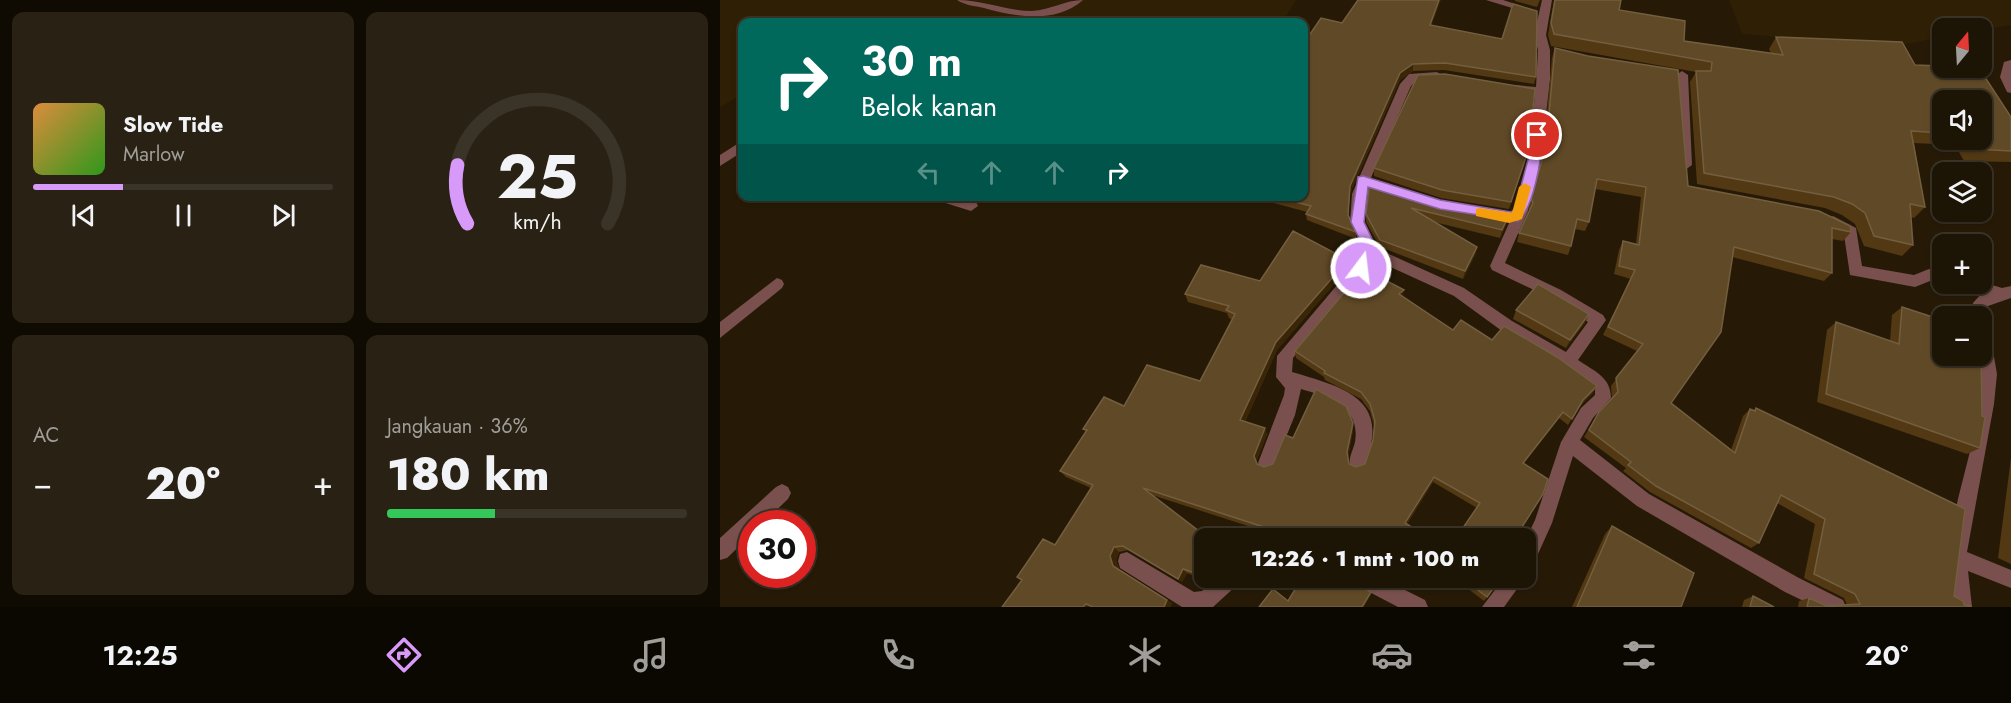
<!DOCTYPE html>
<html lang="id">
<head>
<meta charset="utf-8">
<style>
	:root { --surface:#1c1405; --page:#292113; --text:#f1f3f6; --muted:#a09e9a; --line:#3a3327; --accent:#d89af8 }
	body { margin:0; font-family:Jost,sans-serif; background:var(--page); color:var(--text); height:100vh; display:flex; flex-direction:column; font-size:22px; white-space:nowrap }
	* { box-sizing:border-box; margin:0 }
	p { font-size:20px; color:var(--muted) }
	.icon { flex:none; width:33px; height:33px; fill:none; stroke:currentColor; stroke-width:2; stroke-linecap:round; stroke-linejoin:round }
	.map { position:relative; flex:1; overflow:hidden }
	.details { display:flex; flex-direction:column; gap:12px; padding:12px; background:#0f0b03; width:720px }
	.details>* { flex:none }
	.top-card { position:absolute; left:18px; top:18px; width:570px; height:183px; border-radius:12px; box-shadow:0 2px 4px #0004,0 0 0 2px var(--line); background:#00695c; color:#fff; overflow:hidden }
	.needle { width:39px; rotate:18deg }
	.controls { position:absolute; left:1212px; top:18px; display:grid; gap:12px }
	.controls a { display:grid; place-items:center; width:60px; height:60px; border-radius:12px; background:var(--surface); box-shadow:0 2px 4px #0004,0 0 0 2px var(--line); font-size:30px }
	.speed { position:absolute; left:18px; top:510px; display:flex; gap:12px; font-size:30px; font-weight:700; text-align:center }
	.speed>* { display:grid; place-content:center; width:78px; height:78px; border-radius:50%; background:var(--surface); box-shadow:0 2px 4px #0004,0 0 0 2px var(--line); line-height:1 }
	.speed .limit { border:9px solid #d22; background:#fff; color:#111 }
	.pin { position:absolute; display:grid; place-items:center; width:51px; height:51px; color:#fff; margin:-26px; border:3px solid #fff; border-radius:50%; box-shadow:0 2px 6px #0007 }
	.me { position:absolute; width:66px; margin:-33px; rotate:15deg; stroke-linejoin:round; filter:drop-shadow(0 0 4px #0008) }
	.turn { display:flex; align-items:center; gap:21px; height:126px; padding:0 24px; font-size:27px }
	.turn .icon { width:78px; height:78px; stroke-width:2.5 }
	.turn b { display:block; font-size:42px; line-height:51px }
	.lanes { display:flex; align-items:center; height:57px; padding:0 24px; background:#0003; justify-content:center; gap:30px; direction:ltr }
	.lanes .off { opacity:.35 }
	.big { font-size:45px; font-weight:800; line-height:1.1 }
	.details .tile { flex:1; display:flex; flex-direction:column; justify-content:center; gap:9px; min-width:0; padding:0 21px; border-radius:12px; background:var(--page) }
	.details .dial { align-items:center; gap:0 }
	.dial svg { height:156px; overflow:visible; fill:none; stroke:var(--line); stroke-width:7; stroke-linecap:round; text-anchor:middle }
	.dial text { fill:var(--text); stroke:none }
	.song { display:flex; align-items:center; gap:18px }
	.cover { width:72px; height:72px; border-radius:9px; background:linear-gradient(135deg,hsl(30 70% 55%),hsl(110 70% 35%)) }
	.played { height:6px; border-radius:3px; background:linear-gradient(90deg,var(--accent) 30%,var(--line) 30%) }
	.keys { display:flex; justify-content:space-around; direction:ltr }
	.heat { display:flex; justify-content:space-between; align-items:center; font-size:33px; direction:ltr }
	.charge { height:9px; border-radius:4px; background:linear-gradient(90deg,#34c759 36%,var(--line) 0) }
	.details .tiles { flex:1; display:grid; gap:12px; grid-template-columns:repeat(2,1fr) }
	.trip { position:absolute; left:474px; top:528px; width:342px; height:60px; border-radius:12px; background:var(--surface); box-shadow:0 2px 4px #0004,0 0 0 2px var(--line); font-weight:800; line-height:60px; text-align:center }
	.tab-bar { display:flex; height:96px; justify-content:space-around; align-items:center; background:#0b0802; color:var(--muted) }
	.tab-bar .icon { width:42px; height:42px }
	.tab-bar .current { color:var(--accent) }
	.tab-bar b { font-size:27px; color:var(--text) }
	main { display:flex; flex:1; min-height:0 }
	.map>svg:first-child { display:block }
	.built { fill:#2f1f05 }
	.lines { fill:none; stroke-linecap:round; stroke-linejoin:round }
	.lane { fill:#79504d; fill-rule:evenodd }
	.street { fill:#79504d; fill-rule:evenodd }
	.wall { fill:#523813; fill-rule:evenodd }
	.shaded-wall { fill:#3a2506 }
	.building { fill:#604926; stroke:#735e3f; stroke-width:1.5 }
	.route { fill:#d89af8; stroke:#8c64a1; stroke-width:1.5 }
	.slow { fill:#f59e0b }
</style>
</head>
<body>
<main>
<section class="details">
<div class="tiles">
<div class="tile">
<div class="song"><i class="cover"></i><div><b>Slow Tide</b><p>Marlow</p></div></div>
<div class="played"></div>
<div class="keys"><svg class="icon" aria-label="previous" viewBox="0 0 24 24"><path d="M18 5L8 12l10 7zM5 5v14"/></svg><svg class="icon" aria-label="pause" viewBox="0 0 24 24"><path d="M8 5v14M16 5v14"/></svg><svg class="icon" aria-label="next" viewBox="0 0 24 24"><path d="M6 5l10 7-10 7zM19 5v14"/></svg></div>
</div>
<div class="tile dial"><svg viewBox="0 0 100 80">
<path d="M14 69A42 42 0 1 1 86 69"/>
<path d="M14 69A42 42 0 0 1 9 39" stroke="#d89af8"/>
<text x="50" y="56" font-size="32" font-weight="700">25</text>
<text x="50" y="72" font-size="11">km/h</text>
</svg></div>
<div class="tile"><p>AC</p>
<div class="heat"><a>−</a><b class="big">20°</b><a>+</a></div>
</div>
<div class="tile"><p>Jangkauan · 36%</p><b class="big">180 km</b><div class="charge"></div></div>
</div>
</section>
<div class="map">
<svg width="1291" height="607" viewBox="0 0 1291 607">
	<rect width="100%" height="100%" fill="#261a07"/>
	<g class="built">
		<path d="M0,0H576L562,22H22V94L0,107Z"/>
		<path d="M1009,0H1291V25L1262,30L1222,28V37L1175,46L1022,34Z"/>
	</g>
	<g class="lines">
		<path class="lane" d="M237,0C263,0 287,11 312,11C331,10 345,0 363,0C336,24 295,17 264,8C255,6 244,5 237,0Z"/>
		<g class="street">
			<path d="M766,0H783L817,11L812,14Z"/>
			<path d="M822,0H832L826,35L830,50V80L821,156L808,211L785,263L841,290L883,315L886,320L858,360C874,371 891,377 891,398L873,418L860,440L929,494L1079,578L1123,600L1126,607H1096L1065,592L917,506L853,456L832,523L813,565L806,567V539L815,520L841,442L861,408L875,395V390L842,367L782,331L734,296L655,260L573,358L572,372C627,388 673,400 643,469L637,471L631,469C627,459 633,451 635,442C641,406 608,397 581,389L575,415L553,469L547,471L541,469L538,463L564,395L565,388L556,377L557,356L645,252L630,222L632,194L680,84L689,74L717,72L723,76L717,80L696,81L691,86L650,180L646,194L644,222L658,249L744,288L792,321L846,352L868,322L831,298L772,270L770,266L790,221L786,217L795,208L809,156L815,95L794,93L788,89L794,85L816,87L818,50L814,35Z"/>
			<path d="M1291,60V93L1287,92L1280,77L1284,62Z"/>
			<path d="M962,71L968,75L972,165L965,170L958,165L956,75Z"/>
			<path d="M22,141V152L0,166V155Z"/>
			<path d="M215,196H238L256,202L258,206L251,211L216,200Z"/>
			<path d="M1113,216L1136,228L1142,266L1194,275L1209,269L1222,272L1223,284L1210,281L1195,287L1130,275L1124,235L1106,221Z"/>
			<path d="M57,278L62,280L64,284L62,288L0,338V322Z"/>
			<path d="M1262,282L1282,288L1291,286V298L1268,306V316L1262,322V316H1252L1253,303L1261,294L1241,288L1239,284Z"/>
			<path d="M1262,327L1267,329L1270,334L1277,374L1274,404L1247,552L1291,570V588L1248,571L1252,607H1232C1231,591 1227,572 1228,556C1233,492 1269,419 1258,356H1262Z"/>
			<path d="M62,484L68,487L71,493L68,499L42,524H32V534L7,558L0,560V538L56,487Z"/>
			<path d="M407,552L474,592L482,591L497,578H519L517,585L493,607H462L400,568L398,561L400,554Z"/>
			<path d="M634,578H661L705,600L708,607H678L636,585Z"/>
			<path d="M784,578H805L784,607H762Z"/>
		</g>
	</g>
	<g class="wall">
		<path d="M795,0H820L817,7L795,1Z"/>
		<path d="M834,0H901L899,10L964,41L1051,53L1049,49L1056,37L1195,65L1291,117V162L1244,161L1235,145L1194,143L1205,207L1194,218L1191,217L1193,245L1182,256L1144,246L1135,224L1122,215L1105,208L977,184L970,82L976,72L831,46L828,35ZM1222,100L1262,140H1222Z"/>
		<path d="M622,23L711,25L816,77L814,84L724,70L693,71L680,80L630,193L628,217L636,232V239L587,220L586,214L587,212L528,196H584L586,40Z"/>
		<path d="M835,48L968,186L1131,232L1123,241L1112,239V273L1104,281L1012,257L951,403L1011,450L1023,416L1030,409L1034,410L1036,408L1234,596L1244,605L1251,607H1078L1079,601L1089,598L1107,606L1127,605L1124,598L1084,578L1095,524L1057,503L1039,543L1031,548L930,492L903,471L906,468L864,437L879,412L892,398L891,386L917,351L883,335L911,279L894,274L899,250L903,241L916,244L921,197L875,189L869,222L865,231L855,229L851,246L848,255L797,242L799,233L809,210L808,208L823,156L832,58Z"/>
		<path d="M807,156L789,209L721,198L654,176V168Z"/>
		<path d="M720,204L786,225L780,238L714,222L757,247L755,255L743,279L660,247L646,222V214Z"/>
		<path d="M628,260V268L557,350L525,422L547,434L536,462L537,464L544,467L553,464L573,438L633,430L628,457L629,464L636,467L645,464L653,440L654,426L650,411L641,399L605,380L604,377L576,358L575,351L684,297L733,330L772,340L873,393L859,407L848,425L839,418L757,508L713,482L687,524L708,538H565L432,495L475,576L467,573L462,582L408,550L399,552L396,560L399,569L447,600L452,603L450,607H282L335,545L371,488L346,477L340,471L366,432L363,429L404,406L480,381L512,320L509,318L507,313L468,302L465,294L540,281Z"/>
		<path d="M1182,307L1260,448L1247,454L1097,402L1107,330L1116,322L1170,341L1172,315Z"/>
		<path d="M796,310L865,323L846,348L793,319Z"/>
		<path d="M1291,458V564L1278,558Z"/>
		<path d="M892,526L961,607H852L885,534Z"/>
		<path d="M676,578H687L684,583Z"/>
		<path d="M734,578H782L764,601Z"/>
		<path d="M1033,596L1054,607H1022L1024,600Z"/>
	</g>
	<g class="shaded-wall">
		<path d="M719,0H721L709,32L710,25Z"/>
		<path d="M693,64V71L680,80L630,193L628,222L630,186L680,73Z"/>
		<path d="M788,217L786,225L780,238L782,230Z"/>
		<path d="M757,247L755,255L743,279L745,271Z"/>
		<path d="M628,260V268L557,350L523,426L520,420L556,342Z"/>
		<path d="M684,290L683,298L679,294Z"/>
		<path d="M869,314L865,323L846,348L850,340Z"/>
		<path d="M877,386L873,393L859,407L863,400Z"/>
		<path d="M843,412L839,418L800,469L803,463Z"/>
		<path d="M633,423V430L628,458L627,452Z"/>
		<path d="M545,428L547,434L536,462L534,456Z"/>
		<path d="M714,477L713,482L684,528L685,523Z"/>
		<path d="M394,547L399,552L396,560L399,570L393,566L390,556Z"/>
		<path d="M484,547V558L475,576L472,572Z"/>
		<path d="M463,569L467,573L462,582L458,579Z"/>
		<path d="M651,592V595L644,607H642Z"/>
		<path d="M447,600L452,603L450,607H444Z"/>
		<path d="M366,604L372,607H363Z"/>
	</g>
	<g class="building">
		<path d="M638,0H719L710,25L782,39L793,4L817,11L816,77L725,63L693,64L680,73L630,186L628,215L636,232L586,214L591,206L551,196H584V39L586,40L601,18L622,23Z"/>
		<path d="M835,0H901L899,10L965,21L964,41L1063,55L1056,37L1182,42L1195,65L1222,66V68H1259L1291,117V151L1255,149L1250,140H1262V100H1222V133L1191,131L1205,207L1190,204L1193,245L1154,236L1145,213L1132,204L1114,197L984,173L976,71H991L992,62L834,34L831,23Z"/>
		<path d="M835,48L868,56L958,70L968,186L1099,211L1130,226L1131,232L1112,228V273L1014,247L1001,332L951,403L1015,453L1030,409L1035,411L1036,408L1245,509L1234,596L1243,601L1244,605L1251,606V607H1087L1089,598L1107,606L1140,604L1135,594L1094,574L1105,519L1061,495L1039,543L936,486L908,465L911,462L869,430L879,412L898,392L896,378L923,344L888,327L915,270L899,266L903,241L919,245L926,187L877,179L869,222L857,219L851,246L799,233L813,203L811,198L826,147Z"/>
		<path d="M725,74L815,89L809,148L791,202L722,190L654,168L698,75Z"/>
		<path d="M650,182L720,204L788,217L782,230L691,208L757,247L745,271L660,240L646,214Z"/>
		<path d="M573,231L628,260L556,342L520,420L545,428L534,456L537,464L544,467L553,464L565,435L573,438L596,389L626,406L633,423L627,452L629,464L636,467L645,464L653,440L655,421L650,404L641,392L604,373L605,371L575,351L644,269L684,290L679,294L733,330L741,320L772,340L784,326L837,357L877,386L863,400L852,419L843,412L803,463L828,479L823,494L795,538H736L760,503L714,477L685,523L708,537L707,538H578L423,488L488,538H484V547L472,572L463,569L458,579L403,546L394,547L390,556L393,566L447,600L444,607H373L366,604L363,607H282L302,580L297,577L323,539L335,545L373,485L340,471L367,430L363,429L384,397L404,406L427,365L480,381L515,314L506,310L509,306L465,294L481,265L540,281Z"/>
		<path d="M818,284L869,314L850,340L796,310Z"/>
		<path d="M1182,307L1222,320V356H1261L1262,416L1265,417L1260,448L1106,394L1116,322L1179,344Z"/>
		<path d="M892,526L974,573L961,607H857Z"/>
		<path d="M582,578H633L635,583L651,592L642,607H539L553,589L568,601Z"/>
		<path d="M742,578H781L767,597Z"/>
		<path d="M1033,596L1054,607H1030Z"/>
	</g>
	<path class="route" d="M817,131L823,135C821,158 815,206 798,221L720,209L648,187L644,222L659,253L646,272H636L634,268L646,252L631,222L638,177L643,176L720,200L791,212L795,209L809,156L811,135Z"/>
	<path class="slow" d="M805,183L811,187L802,219L789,223L756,216V209L760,208L792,213L799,187Z"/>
</svg>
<div class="controls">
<a><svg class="needle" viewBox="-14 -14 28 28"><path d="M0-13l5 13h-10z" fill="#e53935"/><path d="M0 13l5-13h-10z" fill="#a09e9a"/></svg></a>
<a><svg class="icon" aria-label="sound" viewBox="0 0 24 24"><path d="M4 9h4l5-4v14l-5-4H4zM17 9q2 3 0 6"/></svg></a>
<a><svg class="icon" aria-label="layers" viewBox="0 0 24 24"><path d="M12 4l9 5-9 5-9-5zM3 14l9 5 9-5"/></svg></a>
<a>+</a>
<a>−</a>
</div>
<div class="speed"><div class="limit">30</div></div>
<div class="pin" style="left:817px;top:135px;background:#d93025"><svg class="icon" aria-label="arrive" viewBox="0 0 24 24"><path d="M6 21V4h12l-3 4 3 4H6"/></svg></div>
<svg class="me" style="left:641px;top:268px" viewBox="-20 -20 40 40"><circle r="17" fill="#d89af8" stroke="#fff" stroke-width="3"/><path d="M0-11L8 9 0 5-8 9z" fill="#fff"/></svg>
<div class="trip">12:26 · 1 mnt · 100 m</div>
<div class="top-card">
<div class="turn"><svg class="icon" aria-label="right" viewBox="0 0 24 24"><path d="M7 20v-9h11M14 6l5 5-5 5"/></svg><div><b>30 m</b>Belok kanan</div></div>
<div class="lanes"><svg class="icon off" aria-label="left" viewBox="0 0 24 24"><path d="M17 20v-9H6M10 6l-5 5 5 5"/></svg><svg class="icon off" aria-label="ahead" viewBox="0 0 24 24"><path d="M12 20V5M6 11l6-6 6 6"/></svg><svg class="icon off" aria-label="ahead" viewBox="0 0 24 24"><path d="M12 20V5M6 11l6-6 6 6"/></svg><svg class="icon" aria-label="right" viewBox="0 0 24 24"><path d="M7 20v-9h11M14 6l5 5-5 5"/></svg></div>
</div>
</div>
</main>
<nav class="tab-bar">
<b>12:25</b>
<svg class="icon current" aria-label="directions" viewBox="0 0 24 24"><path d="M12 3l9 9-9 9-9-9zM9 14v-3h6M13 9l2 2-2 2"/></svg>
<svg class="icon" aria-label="music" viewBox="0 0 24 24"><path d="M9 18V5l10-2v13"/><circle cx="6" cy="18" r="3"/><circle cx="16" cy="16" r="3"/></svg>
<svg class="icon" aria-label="phone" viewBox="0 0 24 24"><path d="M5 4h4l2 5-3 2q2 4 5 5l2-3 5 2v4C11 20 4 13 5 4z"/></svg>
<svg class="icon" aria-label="climate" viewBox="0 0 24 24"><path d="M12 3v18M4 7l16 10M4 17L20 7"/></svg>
<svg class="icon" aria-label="car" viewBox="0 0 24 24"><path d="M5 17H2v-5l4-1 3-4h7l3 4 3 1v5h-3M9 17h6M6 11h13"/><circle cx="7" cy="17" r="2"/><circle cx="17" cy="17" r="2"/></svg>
<svg class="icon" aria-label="filters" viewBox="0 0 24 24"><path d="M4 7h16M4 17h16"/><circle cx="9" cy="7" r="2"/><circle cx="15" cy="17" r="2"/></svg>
<b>20°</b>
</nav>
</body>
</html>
